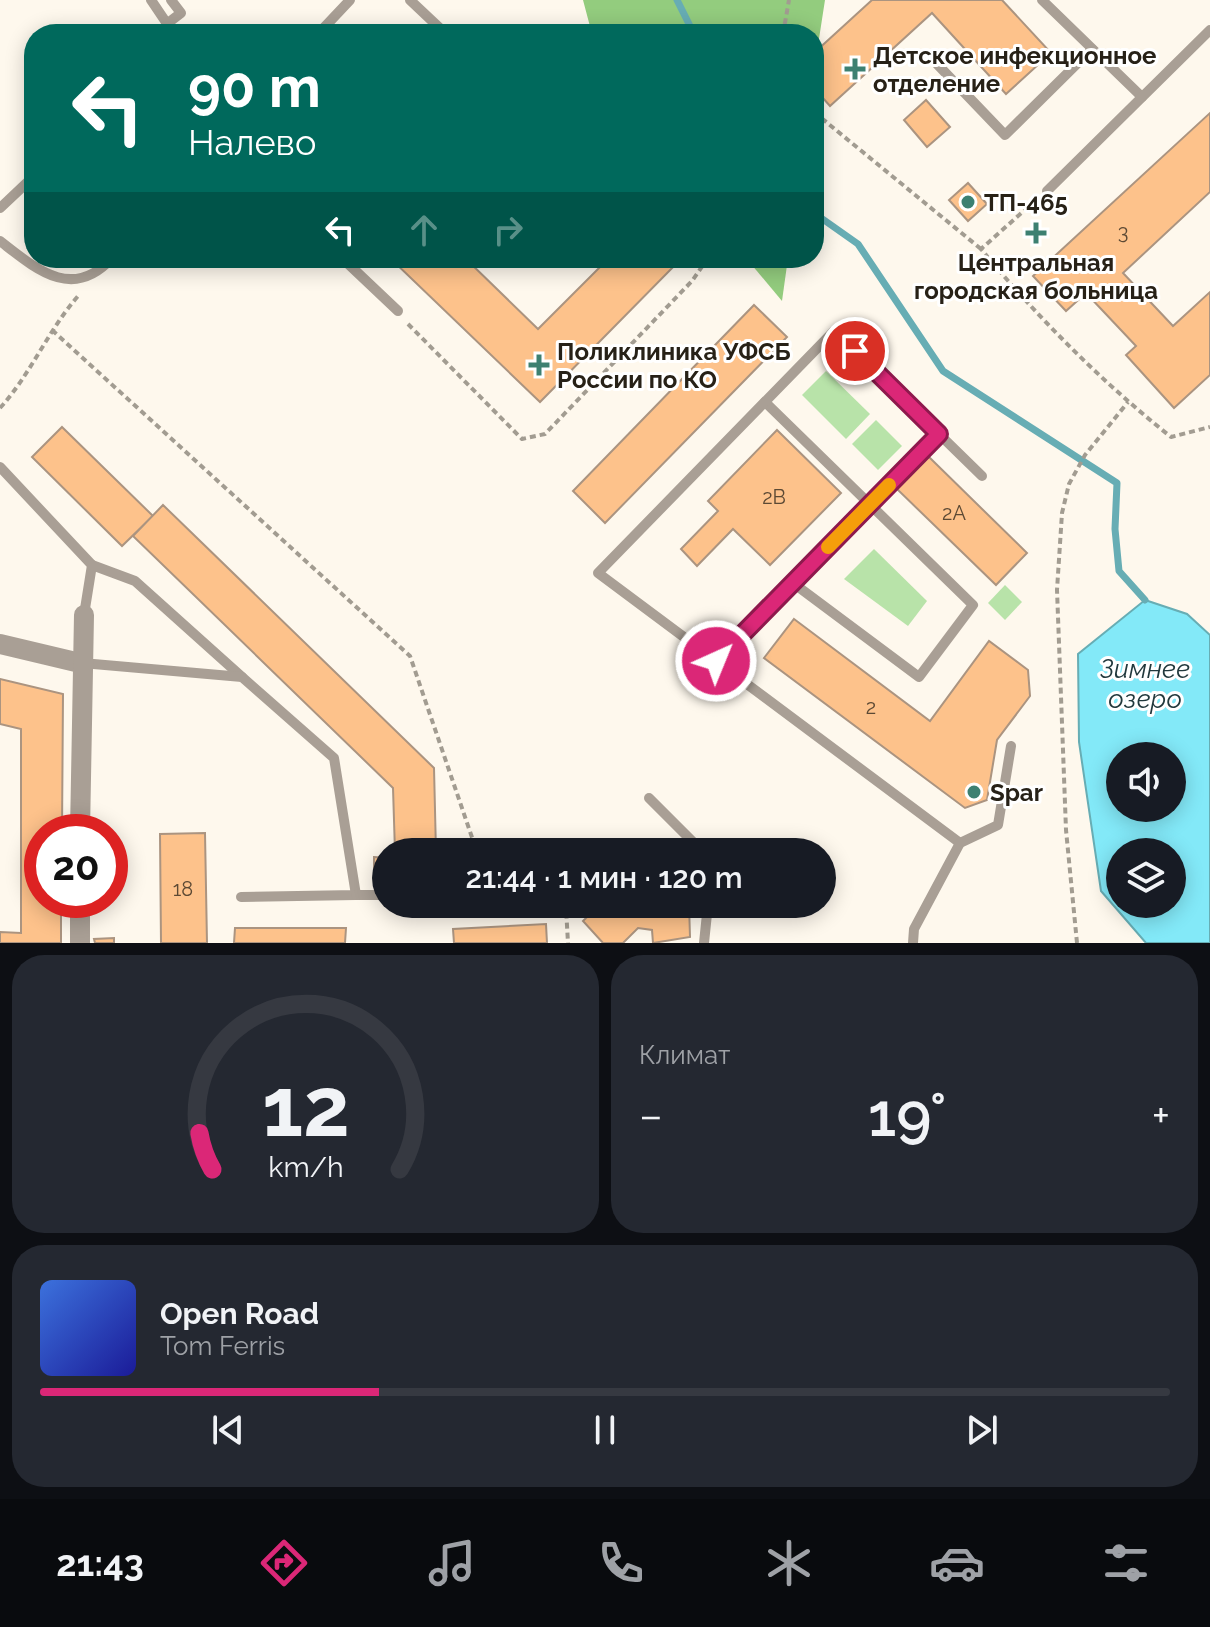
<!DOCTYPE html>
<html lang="ru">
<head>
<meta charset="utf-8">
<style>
	:root { --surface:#171b24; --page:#242831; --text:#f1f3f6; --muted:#9ea1a6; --line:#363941; --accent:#db2777 }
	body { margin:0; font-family:Raleway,sans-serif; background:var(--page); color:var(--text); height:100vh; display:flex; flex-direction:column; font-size:30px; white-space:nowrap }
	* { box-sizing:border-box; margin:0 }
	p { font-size:26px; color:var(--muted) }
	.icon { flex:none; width:44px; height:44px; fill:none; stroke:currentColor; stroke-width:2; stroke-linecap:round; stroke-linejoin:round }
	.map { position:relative; height:943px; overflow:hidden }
	.panel { display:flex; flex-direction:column; gap:12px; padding:12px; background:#0d0f14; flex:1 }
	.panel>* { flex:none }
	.top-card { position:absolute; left:24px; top:24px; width:800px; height:244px; border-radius:32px; box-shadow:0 4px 20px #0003; background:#00695c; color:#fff; overflow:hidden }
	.buttons { position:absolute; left:1106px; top:742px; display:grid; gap:16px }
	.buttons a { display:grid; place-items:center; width:80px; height:80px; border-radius:50%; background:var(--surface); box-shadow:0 4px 20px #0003; font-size:40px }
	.speed { position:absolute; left:24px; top:814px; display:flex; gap:16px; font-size:40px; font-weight:700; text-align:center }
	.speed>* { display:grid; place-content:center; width:104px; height:104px; border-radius:50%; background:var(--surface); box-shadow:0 4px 20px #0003; line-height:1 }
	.speed .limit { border:12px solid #d22; background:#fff; color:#111 }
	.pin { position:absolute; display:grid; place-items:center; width:68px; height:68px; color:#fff; margin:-34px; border:4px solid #fff; border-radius:50%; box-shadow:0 2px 8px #0007 }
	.me { position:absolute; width:88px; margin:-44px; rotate:44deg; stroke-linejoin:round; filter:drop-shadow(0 0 6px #0008) }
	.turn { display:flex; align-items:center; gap:28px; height:168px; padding:0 32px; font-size:36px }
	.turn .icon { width:104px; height:104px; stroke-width:2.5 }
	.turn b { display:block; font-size:56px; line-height:68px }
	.lanes { display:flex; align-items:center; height:76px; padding:0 32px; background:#0003; justify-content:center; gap:40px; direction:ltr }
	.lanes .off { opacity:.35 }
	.big { font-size:60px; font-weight:600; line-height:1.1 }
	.panel .tile { flex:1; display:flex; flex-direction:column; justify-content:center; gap:12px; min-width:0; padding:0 28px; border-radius:32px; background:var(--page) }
	.panel .dial { align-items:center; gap:0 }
	.dial svg { height:208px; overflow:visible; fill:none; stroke:var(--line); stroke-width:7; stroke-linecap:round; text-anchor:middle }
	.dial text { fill:var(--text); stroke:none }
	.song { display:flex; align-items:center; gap:24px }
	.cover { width:96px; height:96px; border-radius:12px; background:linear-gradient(135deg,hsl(220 70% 55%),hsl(240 70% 35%)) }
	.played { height:8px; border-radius:4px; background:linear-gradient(90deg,var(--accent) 30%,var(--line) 30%) }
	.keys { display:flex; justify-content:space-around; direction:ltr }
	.heat { display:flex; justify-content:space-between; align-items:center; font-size:44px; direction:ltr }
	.panel .tiles { flex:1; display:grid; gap:12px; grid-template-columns:1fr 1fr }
	.tile:last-child { grid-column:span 2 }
	.trip { position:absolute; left:372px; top:838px; width:464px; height:80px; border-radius:40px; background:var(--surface); box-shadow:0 4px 20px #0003; font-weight:600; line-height:80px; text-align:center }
	.tab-bar { display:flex; height:128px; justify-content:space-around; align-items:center; background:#090b0e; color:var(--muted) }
	.tab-bar .icon { width:56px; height:56px }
	.tab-bar .active { color:var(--accent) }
	.tab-bar b { font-size:36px; color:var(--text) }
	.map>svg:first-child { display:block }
	.green { fill:#b8e3a9 }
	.forest { fill:#93cc7e }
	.water { fill:#83e9f8; stroke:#67adb4; stroke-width:2; fill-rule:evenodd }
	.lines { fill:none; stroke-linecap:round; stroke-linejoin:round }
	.stream { stroke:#67adb4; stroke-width:7 }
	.building { fill:#fdc28b; stroke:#ab9480; stroke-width:2 }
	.path { stroke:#a29c91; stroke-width:4; stroke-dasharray:6 4; stroke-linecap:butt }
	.service { stroke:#a99f95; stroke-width:10 }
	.minor { stroke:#a99f95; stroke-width:20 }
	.route-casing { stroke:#8e194d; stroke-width:20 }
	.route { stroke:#db2777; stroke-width:14 }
	.slow { stroke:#f59e0b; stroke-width:14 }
	.poi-dot { fill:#3d8071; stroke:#fff; stroke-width:3 }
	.labels { text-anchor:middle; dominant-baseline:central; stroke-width:6; stroke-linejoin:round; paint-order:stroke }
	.number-label { font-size:20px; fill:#5c4934 }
	.poi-label { font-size:24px; font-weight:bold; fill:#272117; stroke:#fff; text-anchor:start }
	.water-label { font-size:26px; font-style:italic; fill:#22393d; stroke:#fff }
</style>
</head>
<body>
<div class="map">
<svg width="1210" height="943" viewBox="0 0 1210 943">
	<rect width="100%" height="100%" fill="#fef8ed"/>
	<g class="green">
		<path d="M826,371L870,414L846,439L802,395Z"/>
		<path d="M876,420L902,446L878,470L852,444Z"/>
		<path d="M874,549L927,601L908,626L844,579Z"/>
		<path d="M1005,585L1022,602L1005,620L988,603Z"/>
	</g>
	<g class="forest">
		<path d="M583,0H825L814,71V34H592Z"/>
		<path d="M746,258H788L782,301Z"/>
	</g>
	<path class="water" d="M1145,600L1187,614L1210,635V943H1146L1101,891L1079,742L1078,654ZM1120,756H1172V808H1120ZM1120,852H1172V904H1120Z"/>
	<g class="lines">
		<g class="stream">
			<path d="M677,0L694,34"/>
			<path d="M814,213L858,244L943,371L1117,483L1115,529L1119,571L1145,600"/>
		</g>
	</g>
	<g class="building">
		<path d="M872,0H1002L1051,53L1006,94L932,13L830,106L814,88V53Z"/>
		<path d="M926,100L950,127L927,147L904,120Z"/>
		<path d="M1210,113V192L1123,273L1173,326L1210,292V375L1174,408L1126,355L1136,346L1086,293L1066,311L1033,276Z"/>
		<path d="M968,183L987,204L968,221L949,200Z"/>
		<path d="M390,258H465L538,329L609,258H682L540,402Z"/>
		<path d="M754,305L787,337L605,523L573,491Z"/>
		<path d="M62,427L153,516L122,546L32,457Z"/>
		<path d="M777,430L841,493L770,565L733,529L697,566L681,549L718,511L708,501Z"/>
		<path d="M929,457L1027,553L996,585L897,489Z"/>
		<path d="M163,505L434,768L436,852H395L393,788L133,536Z"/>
		<path d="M794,619L930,721L989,641L1028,670L1030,696L997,740L987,800L965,808L764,658Z"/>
		<path d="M0,679L63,694L62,832H42V900H61V943H0V932L21,933V729L0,724Z"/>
		<path d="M205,833L207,943H161L160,834Z"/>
		<path d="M606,841L624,842L635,852H596Z"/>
		<path d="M374,857L386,858V870H374Z"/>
		<path d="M600,904H689L690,937L653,943L652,930L638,928L623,943H603L583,921Z"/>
		<path d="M546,924L547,943H454L453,929Z"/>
		<path d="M235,928H346L345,943H234Z"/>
		<path d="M114,938V943H95L94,939Z"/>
	</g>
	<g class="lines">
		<g class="path">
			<path d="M783,34L789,0"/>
			<path d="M814,112L981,249"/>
			<path d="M1036,200L981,249C1038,318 1102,382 1171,437L1210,427"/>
			<path d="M408,324L522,439L545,434L692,281L708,258"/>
			<path d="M52,330L410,656L477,852"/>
			<path d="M0,408C31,374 48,330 79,295"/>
			<path d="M541,904L566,908L568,943"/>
			<path d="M1077,943L1066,830L1057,590L1062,513L1069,484L1085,455L1128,402"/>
		</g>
		<g class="service">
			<path d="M151,0L174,34"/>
			<path d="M410,0L446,34"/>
			<path d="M1042,0L1142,97"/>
			<path d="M168,23L181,13L171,0"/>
			<path d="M318,34L350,0"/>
			<path d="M937,64L1005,135L1092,49"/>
			<path d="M1047,191L1210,30"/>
			<path d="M0,208L34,176"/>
			<path d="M0,241C35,268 72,302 112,258"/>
			<path d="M342,258L398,311"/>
			<path d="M765,402L973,605L919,677L793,583"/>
			<path d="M939,434L982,476"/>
			<path d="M0,467L92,565L84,615"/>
			<path d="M92,565L135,581L242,677"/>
			<path d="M716,661L939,434L834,331L598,573L960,843"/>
			<path d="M82,663L242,677L334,758L356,895L241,897"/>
			<path d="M649,798L703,852"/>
			<path d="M356,895H386"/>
			<path d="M704,943L708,904"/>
			<path d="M913,943L914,929L960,843L998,825L1011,746"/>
		</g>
		<g class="minor">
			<path d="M0,644L80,663"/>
			<path d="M80,832L84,615"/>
			<path d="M80,943V900"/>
		</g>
	</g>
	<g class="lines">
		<g class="route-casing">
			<path id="route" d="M716,661L939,434L855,351"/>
		</g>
		<use href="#route" class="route"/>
		<path class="slow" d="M828,547L889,485"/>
	</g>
	<g class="poi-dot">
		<path d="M851 57h8v8h8v8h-8v8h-8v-8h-8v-8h8z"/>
		<circle cx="968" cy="202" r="8"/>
		<path d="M1032 221h8v8h8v8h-8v8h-8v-8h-8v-8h8z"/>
		<path d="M535 353h8v8h8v8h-8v8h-8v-8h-8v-8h8z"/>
		<circle cx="974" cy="792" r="8"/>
	</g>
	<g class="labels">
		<g class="number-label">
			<text x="1123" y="232">3</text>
			<text x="774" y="497">2В</text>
			<text x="954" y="513">2А</text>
			<text x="871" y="707">2</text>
			<text x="183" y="889">18</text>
		</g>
		<g class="poi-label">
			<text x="873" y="55">Детское инфекционное<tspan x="873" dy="28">отделение</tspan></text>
			<text x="984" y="202">ТП-465</text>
			<text x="1036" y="262" text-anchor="middle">Центральная<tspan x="1036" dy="28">городская больница</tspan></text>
			<text x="557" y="351">Поликлиника УФСБ<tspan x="557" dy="28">России по КО</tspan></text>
			<text x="990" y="792">Spar</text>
		</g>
		<g class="water-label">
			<text x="1145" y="669">Зимнее<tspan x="1145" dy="30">озеро</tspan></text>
		</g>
	</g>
</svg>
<div class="buttons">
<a><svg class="icon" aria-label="sound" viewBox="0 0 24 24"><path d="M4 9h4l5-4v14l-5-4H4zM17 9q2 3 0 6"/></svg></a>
<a><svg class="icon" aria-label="layers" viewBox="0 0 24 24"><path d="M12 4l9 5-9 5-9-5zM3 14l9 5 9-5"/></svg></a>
</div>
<div class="speed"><div class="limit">20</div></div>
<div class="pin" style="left:855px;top:351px;background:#d93025"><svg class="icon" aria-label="arrive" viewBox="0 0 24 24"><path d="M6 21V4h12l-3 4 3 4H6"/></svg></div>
<svg class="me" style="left:716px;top:661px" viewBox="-20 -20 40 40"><circle r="17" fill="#db2777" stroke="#fff" stroke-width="3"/><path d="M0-11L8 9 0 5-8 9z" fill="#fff"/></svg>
<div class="trip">21:44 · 1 мин · 120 m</div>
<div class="top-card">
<div class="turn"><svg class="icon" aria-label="left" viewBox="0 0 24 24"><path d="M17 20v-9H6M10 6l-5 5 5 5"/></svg><div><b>90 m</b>Налево</div></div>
<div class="lanes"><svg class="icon" aria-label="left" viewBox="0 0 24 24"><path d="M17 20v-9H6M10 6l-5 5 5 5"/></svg><svg class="icon off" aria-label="ahead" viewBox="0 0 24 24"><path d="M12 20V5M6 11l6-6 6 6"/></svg><svg class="icon off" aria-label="right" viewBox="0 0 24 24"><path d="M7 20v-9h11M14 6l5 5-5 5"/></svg></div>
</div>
</div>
<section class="panel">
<div class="tiles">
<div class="tile dial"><svg viewBox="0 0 100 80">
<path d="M14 69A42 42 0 1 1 86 69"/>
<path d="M14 69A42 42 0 0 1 9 55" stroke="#db2777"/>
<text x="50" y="56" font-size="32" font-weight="700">12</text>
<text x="50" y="72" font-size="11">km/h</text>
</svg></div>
<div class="tile"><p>Климат</p>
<div class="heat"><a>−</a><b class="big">19°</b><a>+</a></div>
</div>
<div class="tile">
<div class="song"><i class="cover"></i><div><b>Open Road</b><p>Tom Ferris</p></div></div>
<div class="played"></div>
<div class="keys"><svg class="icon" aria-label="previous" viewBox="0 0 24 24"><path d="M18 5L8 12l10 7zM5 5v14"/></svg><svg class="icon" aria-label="pause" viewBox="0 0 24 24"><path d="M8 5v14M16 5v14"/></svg><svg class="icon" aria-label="next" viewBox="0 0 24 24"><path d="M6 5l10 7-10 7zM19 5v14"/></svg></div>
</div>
</div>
</section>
<nav class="tab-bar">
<b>21:43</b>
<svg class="icon active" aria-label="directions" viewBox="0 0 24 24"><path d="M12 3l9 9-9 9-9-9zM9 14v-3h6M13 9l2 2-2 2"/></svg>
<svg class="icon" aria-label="music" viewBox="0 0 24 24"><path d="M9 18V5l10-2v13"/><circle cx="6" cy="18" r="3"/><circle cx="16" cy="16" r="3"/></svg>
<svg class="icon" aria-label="phone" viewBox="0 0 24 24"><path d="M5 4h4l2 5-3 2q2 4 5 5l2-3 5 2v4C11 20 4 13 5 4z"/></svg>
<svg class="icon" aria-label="climate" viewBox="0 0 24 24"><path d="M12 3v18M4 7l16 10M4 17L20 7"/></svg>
<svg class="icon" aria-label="car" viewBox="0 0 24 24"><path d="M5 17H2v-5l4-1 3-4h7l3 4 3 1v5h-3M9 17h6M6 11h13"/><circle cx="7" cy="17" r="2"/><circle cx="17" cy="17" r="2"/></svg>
<svg class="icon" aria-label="filters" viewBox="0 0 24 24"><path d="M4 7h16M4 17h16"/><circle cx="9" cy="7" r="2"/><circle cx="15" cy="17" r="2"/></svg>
</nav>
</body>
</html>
